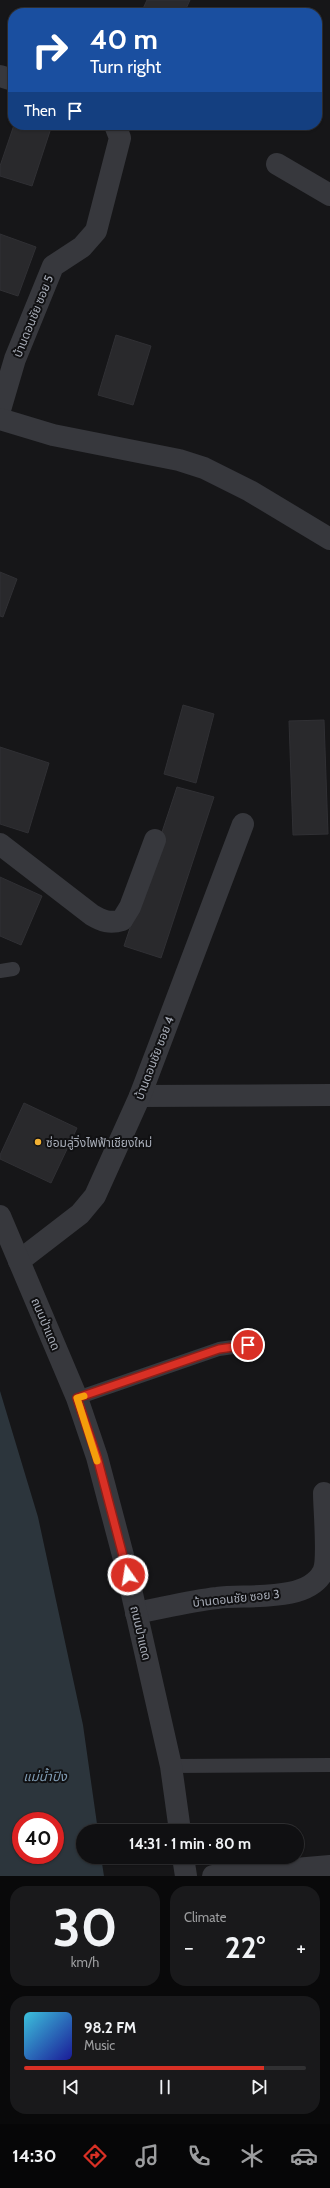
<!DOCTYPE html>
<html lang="en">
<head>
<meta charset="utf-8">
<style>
	:root { --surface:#101012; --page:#19191b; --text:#f1f3f6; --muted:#9c9d9f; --line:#303032; --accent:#d93025 }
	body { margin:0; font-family:Cabin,"Noto Sans Thai",sans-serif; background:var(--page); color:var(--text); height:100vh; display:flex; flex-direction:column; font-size:15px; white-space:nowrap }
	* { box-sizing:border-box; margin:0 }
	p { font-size:13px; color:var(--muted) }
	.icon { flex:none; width:22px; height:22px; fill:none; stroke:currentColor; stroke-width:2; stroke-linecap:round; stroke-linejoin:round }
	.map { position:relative; height:1876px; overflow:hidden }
	.panel { display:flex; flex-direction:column; gap:10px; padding:10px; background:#09090a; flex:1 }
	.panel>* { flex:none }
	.banner { position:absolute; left:8px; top:8px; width:314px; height:122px; border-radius:16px; box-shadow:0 1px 3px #0004,0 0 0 1px var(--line); background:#1a4fa0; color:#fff; overflow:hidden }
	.speed { position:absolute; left:12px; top:1812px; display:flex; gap:8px; font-size:20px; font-weight:700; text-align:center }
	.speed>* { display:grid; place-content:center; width:52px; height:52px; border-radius:50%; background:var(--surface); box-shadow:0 1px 3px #0004,0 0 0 1px var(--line); line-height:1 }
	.speed .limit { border:6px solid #d22; background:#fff; color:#111 }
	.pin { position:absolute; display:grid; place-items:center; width:34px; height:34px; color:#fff; margin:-17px; border:2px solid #fff; border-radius:50%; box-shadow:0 1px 4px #0007 }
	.me { position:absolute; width:44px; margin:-22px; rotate:347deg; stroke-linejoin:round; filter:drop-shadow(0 0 3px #0008) }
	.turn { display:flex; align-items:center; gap:14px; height:84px; padding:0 16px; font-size:18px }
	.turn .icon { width:52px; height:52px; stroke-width:2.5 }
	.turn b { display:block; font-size:28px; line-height:34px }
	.then { display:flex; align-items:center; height:38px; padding:0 16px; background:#0003; gap:8px; font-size:15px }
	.big { font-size:30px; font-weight:700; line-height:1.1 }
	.panel .widget { flex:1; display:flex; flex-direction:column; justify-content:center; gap:6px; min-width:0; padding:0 14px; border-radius:16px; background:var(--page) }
	.panel .dial { align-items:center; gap:0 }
	.dial b { font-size:52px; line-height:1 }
	.song { display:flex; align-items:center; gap:12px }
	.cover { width:48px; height:48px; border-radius:6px; background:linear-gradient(135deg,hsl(190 70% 55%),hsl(240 70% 35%)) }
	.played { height:4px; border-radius:2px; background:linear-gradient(90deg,var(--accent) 85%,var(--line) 85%) }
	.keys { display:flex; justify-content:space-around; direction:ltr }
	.heat { display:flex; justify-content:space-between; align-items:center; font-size:22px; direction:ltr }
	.panel .tiles { flex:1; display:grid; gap:10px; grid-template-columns:1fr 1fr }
	.widget:last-child { grid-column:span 2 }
	.trip { position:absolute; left:76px; top:1824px; width:228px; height:40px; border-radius:20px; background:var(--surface); box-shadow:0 1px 3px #0004,0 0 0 1px var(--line); font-weight:700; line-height:40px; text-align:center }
	.menu { display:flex; height:64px; justify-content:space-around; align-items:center; background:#060607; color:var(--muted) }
	.menu .icon { width:28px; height:28px }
	.menu .on { color:var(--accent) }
	.menu b { font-size:18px; color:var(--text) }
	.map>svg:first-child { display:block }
	.water { fill:#2c353c; fill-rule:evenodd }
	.building { fill:#29292c; stroke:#303034 }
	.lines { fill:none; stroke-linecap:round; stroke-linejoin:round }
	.service { stroke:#37383d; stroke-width:14 }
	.minor { stroke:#37383d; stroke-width:22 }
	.tertiary { stroke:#37383d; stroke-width:22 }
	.route-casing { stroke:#8d1f18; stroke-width:10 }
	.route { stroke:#d93025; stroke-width:7 }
	.slow { stroke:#f59e0b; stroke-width:7 }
	.poi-dot { fill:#f2b134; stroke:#111113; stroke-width:1.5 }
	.labels { text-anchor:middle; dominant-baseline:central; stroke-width:4; stroke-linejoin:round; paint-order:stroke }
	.street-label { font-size:12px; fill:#a8adb8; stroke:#111113 }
	.poi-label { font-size:12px; fill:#a8adb8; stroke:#111113; text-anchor:start }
	.water-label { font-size:13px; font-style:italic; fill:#7f9bb3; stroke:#111113 }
</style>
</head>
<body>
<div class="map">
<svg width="330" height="1876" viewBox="0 0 330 1876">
	<rect width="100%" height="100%" fill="#161618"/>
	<path class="water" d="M0,1391L38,1517L83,1725L98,1831H83V1857H101L104,1876H0ZM21,1821H55V1855H21Z"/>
	<g class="building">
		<path d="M147,0H190L184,13H141Z"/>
		<path d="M14,125H52L32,186L0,176V166Z"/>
		<path d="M0,234L36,247L18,296L0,290Z"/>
		<path d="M116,335L151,346L133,405L98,395Z"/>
		<path d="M0,572L17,579L3,617L0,616Z"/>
		<path d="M183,705L214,714L196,783L164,774Z"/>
		<path d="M324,720L328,834L293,835L289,721Z"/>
		<path d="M0,747L49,763L28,833L0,824Z"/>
		<path d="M177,787L214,797L161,958L124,946Z"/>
		<path d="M0,877L42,896L21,945L0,936Z"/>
		<path d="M24,1103L77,1128L51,1183L0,1159V1155Z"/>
	</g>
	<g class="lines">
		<g class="service">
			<path d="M0,971L13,969"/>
			<path d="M77,1398L219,1349L247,1345"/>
			<path d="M171,1766L330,1765"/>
		</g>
		<g class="minor">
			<path d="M0,76L13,80"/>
			<path d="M277,164L330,195"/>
			<path d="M0,410L15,359L53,266L82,247L96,231L120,138L115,125"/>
			<path d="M0,419L53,435L179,460L204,468L250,491L330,539"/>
			<path d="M0,844L92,915C102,921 110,924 122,920L130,907L155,840"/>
			<path d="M140,1096L330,1095"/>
			<path d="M19,1261L80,1214L95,1196L140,1096L243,824"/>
			<path d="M136,1613C163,1608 190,1601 217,1598C246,1594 307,1603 323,1572C329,1561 324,1509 324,1493"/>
			<path d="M213,1876L330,1866"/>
		</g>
		<g class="tertiary">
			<path d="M0,1216L77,1398L97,1457L125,1563L171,1766L180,1831"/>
			<path d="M183,1857L186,1876"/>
		</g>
	</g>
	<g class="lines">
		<g class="route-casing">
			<path id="route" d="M128,1575L97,1457L77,1398L219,1349L248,1345"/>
		</g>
		<use href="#route" class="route"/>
		<path class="slow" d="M84,1396L77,1398L97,1461"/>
	</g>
	<circle class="poi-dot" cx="38" cy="1142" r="4"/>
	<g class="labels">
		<g class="street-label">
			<text transform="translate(33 316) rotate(-68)">บ้านดอนชัย ซอย 5</text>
			<text transform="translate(154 1058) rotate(-69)">บ้านดอนชัย ซอย 4</text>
			<text transform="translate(46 1324) rotate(67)">ถนนป่าแดด</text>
			<text transform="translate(236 1598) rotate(-6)">บ้านดอนชัย ซอย 3</text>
			<text transform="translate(141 1633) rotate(77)">ถนนป่าแดด</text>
		</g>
		<g class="poi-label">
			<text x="46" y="1142">ซ่อมลู่วิ่งไฟฟ้าเชียงใหม่</text>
		</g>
		<g class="water-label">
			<text x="45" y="1776">แม่น้ำปิง</text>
		</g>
	</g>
</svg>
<div class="speed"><div class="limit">40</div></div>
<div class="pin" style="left:248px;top:1345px;background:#d93025"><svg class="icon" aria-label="arrive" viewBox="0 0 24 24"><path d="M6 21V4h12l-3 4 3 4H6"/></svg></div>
<svg class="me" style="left:128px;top:1575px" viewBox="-20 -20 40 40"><circle r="17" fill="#d93025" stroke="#fff" stroke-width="3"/><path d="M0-11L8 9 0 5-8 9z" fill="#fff"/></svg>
<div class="trip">14:31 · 1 min · 80 m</div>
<div class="banner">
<div class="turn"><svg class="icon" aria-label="right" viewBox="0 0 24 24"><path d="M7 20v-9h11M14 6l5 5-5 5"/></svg><div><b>40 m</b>Turn right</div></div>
<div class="then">Then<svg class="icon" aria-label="arrive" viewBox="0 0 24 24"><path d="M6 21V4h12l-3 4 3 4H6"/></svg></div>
</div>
</div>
<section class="panel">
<div class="tiles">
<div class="widget dial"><b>30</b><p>km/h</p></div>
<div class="widget"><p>Climate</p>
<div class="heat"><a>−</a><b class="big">22°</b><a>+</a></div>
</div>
<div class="widget">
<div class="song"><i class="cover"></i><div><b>98.2 FM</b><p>Music</p></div></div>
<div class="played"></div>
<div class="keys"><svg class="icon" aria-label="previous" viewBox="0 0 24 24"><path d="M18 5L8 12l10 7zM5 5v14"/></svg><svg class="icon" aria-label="pause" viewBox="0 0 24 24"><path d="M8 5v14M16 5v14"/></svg><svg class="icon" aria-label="next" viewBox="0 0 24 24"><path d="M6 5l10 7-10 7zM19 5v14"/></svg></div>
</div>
</div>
</section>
<nav class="menu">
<b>14:30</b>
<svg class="icon on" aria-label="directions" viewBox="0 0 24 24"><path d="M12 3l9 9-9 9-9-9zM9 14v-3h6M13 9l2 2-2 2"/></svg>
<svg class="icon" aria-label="music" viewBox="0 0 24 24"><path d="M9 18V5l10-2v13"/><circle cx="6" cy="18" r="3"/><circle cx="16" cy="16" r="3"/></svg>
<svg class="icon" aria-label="phone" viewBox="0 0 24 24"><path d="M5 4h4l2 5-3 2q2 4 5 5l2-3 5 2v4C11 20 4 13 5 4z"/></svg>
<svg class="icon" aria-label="climate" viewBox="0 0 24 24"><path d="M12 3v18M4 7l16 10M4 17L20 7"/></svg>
<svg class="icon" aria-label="car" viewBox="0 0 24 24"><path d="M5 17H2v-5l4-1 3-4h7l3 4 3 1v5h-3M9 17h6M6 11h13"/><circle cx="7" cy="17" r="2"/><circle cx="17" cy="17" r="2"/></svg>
</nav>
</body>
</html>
